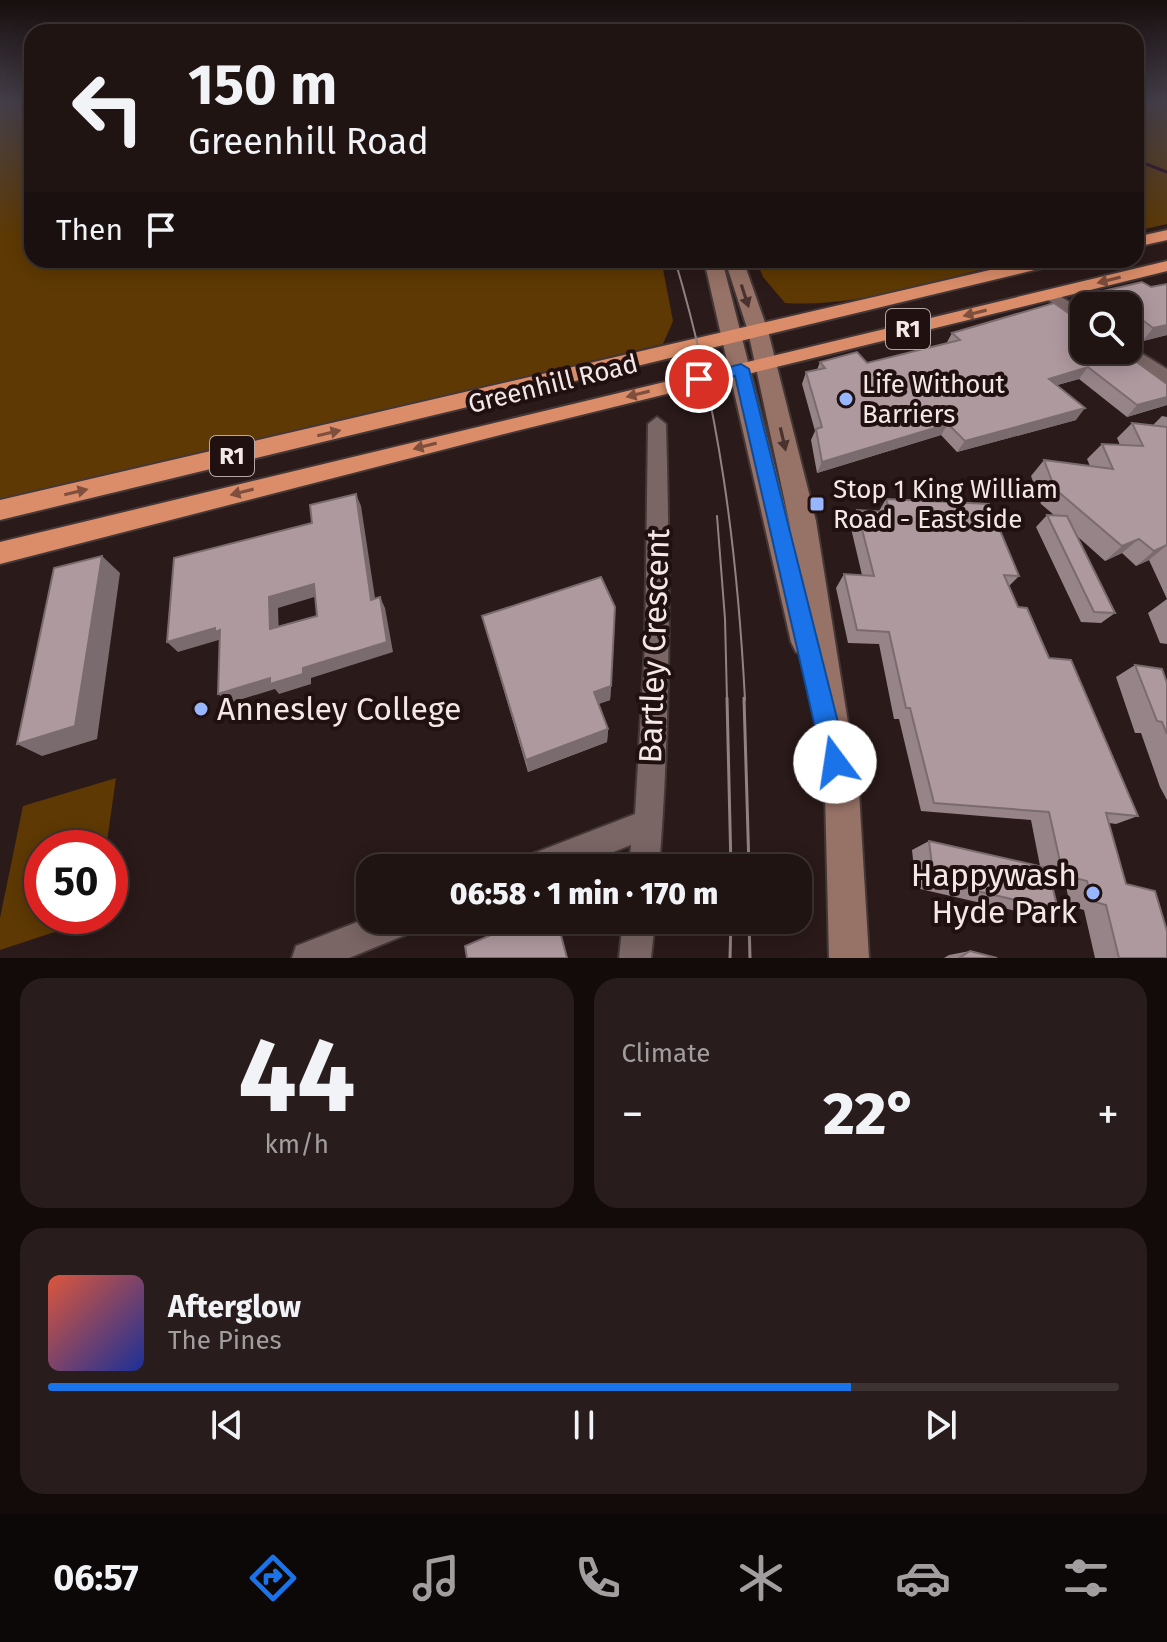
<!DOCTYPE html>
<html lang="en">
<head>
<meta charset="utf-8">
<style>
	:root { --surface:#201413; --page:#281d1c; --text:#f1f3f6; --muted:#a29ea0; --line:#3d3333; --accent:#1a73e8 }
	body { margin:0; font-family:"Fira Sans",sans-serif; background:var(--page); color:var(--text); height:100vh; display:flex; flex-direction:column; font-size:30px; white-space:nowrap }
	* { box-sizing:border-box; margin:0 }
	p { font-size:26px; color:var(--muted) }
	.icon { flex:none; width:44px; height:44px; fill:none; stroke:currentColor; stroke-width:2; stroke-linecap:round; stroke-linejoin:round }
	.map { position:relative; height:958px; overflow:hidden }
	.details { display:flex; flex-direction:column; gap:20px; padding:20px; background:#120b0a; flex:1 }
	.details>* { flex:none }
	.hud { position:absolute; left:24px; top:24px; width:1120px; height:244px; border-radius:24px; box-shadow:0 4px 20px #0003,0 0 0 2px var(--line); background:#201413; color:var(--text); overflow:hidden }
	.controls { position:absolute; left:1070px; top:292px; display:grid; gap:16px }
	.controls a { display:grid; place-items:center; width:72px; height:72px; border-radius:16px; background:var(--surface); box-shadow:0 4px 20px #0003,0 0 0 2px var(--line); font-size:40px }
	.speed { position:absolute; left:24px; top:830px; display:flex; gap:16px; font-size:40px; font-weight:700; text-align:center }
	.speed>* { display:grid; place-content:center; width:104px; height:104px; border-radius:50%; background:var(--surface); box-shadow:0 4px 20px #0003,0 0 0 2px var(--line); line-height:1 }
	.speed .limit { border:12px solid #d22; background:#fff; color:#111 }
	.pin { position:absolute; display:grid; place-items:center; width:68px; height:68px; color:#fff; margin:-34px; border:4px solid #fff; border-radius:50%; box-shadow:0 2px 8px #0007 }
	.me { position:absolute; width:88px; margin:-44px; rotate:346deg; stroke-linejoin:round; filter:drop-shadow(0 0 6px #0008) }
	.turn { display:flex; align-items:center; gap:28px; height:168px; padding:0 32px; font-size:36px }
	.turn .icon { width:104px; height:104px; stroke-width:2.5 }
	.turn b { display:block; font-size:56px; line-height:68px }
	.then { display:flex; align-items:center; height:76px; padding:0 32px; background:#0003; gap:16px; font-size:30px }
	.big { font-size:60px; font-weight:800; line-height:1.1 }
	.details .tile { flex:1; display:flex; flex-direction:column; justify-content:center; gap:12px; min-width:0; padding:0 28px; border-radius:24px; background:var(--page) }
	.details .dial { align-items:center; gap:0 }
	.dial b { font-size:104px; line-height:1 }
	.song { display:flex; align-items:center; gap:24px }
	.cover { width:96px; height:96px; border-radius:12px; background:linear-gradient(135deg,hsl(10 70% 55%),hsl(230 70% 35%)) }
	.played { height:8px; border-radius:4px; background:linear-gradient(90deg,var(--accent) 75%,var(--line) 75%) }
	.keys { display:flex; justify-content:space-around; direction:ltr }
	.heat { display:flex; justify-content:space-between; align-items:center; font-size:44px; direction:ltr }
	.details .tiles { flex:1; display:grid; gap:20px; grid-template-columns:1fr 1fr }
	.tile:last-child { grid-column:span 2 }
	.trip { position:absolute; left:356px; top:854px; width:456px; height:80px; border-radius:24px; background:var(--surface); box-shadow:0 4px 20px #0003,0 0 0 2px var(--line); font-weight:800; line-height:80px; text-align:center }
	.tabs { display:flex; height:128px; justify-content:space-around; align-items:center; background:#0d0808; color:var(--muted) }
	.tabs .icon { width:56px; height:56px }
	.tabs .active { color:var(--accent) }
	.tabs b { font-size:36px; color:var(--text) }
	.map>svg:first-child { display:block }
	.green { fill:#5e3903 }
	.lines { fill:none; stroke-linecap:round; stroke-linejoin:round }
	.stream { stroke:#23001d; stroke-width:3 }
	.street-casing { stroke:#443737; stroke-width:4 }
	.secondary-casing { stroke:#443737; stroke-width:4 }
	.highway-casing { stroke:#443737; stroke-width:4 }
	.street { fill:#7a6664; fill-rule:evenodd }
	.secondary { fill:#977266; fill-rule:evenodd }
	.highway { fill:#db8d69; fill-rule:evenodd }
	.tram-far1 { stroke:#918382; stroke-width:2 }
	.tram { stroke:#918382; stroke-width:3 }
	.wall { fill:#968489 }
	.shaded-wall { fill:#7a6b6f }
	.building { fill:#ae999f; stroke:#7a6b6f; stroke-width:2; fill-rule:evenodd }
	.oneway { fill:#7e4f3c }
	.oneway2 { fill:#4a332e }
	.route { fill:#1a73e8; stroke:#114b97; stroke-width:2 }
	.poi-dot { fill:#97b6fd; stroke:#201110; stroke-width:3 }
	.labels { text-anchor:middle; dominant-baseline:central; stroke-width:8; stroke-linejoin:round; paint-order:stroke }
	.shield { fill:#201110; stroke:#b4a8a6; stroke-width:2 }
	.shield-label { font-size:24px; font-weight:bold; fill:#f4e8e7 }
	.street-label { font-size:26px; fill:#f4e8e7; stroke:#201110 }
	.poi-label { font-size:26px; fill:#f4e8e7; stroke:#201110; text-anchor:start }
	.near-street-label { font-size:32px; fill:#f4e8e7; stroke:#201110 }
	.near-poi-label { font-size:32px; fill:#f4e8e7; stroke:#201110; text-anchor:start }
</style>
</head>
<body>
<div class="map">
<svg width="1167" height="958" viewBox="0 0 1167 958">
	<rect width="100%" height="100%" fill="#2a1a19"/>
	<g class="green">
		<path d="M0,103H32V260H657L663,269L673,321L663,344L0,500Z"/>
		<path d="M1136,103H1167V224L1136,231Z"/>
		<path d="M756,260H1017C943,278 862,308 785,303L763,277Z"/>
		<path d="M116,778L106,848H42V916L97,918L0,950V918L23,806Z"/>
	</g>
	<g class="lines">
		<path class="stream" d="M1136,160L1167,172"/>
		<g class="street-casing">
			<g id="street">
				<path d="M1050,290L1084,311V323L1045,298L1042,295Z"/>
				<path d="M1128,345L1167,369V383L1122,354L1120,350H1128Z"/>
				<path d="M657,417L666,424C670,572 671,720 659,868H629L631,845L573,868H520L524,857L635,814L645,646L648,424Z"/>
				<path d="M370,917V920H420L415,931L349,958H292L296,946Z"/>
				<path d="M623,920H655L651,958H619Z"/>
			</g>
		</g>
		<g class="secondary-casing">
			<path id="secondary" d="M704,260H722L791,530L748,331L725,260H743L768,331L816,521L859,792L869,958H829L825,792L808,655L796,652L791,642Z"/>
		</g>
		<g class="highway-casing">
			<g id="highway">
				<path d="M1167,230V240L1136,247V237Z"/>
				<path d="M1033,260H1064L1055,265L0,520V500Z"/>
				<path d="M1167,261V271L500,435L0,564V542Z"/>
			</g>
		</g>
		<use href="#street" class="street"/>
		<use href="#secondary" class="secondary"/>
		<use href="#highway" class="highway"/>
		<g class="tram-far1">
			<path d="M675,260C719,408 737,546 745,700"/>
			<path d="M717,516L725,619L727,700"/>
		</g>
		<g class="tram">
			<path d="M727,698L731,868"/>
			<path d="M744,698L749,868"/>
			<path d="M749,920L750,958"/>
			<path d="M730,958L731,920"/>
		</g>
	</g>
	<g class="wall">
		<path d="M1167,284V335L1143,341L1128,329V306H1098L1094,303L1103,291L1151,287Z"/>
		<path d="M952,333L1167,384V405L1127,417L1079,379L1057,385L1076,420L957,452L941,435L817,473L811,440L815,431L802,384L806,372L817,370L820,362L867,363L946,344Z"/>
		<path d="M1162,416L1167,417V644L1160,643L1148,613L1167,599L1149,560L1136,566L1122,553L1105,561L1077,536L1115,613L1101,623L1081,622L1036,527L1047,515H1054L1041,504L1031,476L1044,460L1090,466L1087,459L1102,444L1120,445L1117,438L1132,423L1153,425Z"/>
		<path d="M886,499L1019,576L1009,586L1018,607L1049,658L1138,816L1116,824L1109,823L1126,884L1167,958H1095L1084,910L1070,906L1066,886L1052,883L1058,910L1033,915L916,888L912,850L929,841L1040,866L1031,820L921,811L899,719H894L879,644L848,643L836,588L844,574L862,575L850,524L857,510L879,511Z"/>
		<path d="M482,616L611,686L610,700L598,704L608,729L607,742L528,772Z"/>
		<path d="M1135,665L1167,683V800L1160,787L1141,733H1135L1116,677Z"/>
		<path d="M970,951L997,958H944L949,955Z"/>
	</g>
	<g class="shaded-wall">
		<path d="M1167,325V335L1143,341L1153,328Z"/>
		<path d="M1088,367L1079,379L1040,390L1049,379Z"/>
		<path d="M1167,397V405L1127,417L1137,405Z"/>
		<path d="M1085,408L1076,420L957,452L965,441Z"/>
		<path d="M948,424L941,435L817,473L822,462Z"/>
		<path d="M356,494L361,506L377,611L371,600Z"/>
		<path d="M1139,539L1122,553L1105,561L1122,546Z"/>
		<path d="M1167,545L1149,560L1136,566L1154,551Z"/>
		<path d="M102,556L120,573L97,739L42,756L17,744Z"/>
		<path d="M314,584L321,595L278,608L279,639L270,629L269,597Z"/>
		<path d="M380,597L385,608L393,652L311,678V684L279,694L275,689L229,703L218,694L303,668Z"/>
		<path d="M215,628L220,630L222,639L178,652L167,642Z"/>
		<path d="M611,686L610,700L593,706L594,692Z"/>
		<path d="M608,729L607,742L528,772L526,760Z"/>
	</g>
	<g class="building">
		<path d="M1142,282L1151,287L1167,284V325L1153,328L1128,309V306H1124L1103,291Z"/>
		<path d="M1054,303L1084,324V350H1120L1167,384V397L1137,405L1088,367L1049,379L1085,408L965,441L948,424L822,462L816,429L822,427L806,372L825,368L820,362L857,352L867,363L960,340L952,333Z"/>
		<path d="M1132,423L1167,427V545L1154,551L1139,539L1122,546L1055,489L1044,460L1113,469L1102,444L1143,446Z"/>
		<path d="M356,494L371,600L380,597L387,642L303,668V674L270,684V678L218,694L220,630L215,632V628L167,642L174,558L312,523L310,505ZM314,584L317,616L270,629L269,597Z"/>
		<path d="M886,499L989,504L1019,576L1004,575L1018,607L1027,608L1049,658L1071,660L1138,816L1106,813L1126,884L1155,891L1167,931V958H1119L1106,905L1092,901L1087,881L1063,875L1049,812L934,803L910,708H906L889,632L857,630L844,574L874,576L857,510L890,512Z"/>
		<path d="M1047,515L1067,516L1115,613L1094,612Z"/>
		<path d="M102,556L75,726L17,744L54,568Z"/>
		<path d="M601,577L615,607L611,686L594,692L608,729L526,760L482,616Z"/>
		<path d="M1135,665L1162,669L1167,683V734L1162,722L1157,721Z"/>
		<path d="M929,841L1048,868L1058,910L934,881Z"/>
		<path d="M526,920H557L567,958H467L465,946Z"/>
		<path d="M970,951L997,958H959Z"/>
	</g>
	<defs><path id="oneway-solid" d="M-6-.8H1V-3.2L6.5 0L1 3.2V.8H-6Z" transform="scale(2)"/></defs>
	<g class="oneway">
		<use href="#oneway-solid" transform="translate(1109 280) rotate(166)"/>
		<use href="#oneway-solid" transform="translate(975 313) rotate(166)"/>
		<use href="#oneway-solid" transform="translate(638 394) rotate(166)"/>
		<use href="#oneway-solid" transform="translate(329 433) rotate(-13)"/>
		<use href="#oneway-solid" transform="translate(425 446) rotate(166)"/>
		<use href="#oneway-solid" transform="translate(76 492) rotate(-13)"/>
		<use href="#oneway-solid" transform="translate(242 492) rotate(166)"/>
	</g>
	<g class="oneway2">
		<use href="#oneway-solid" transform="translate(745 296) rotate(72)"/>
		<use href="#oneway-solid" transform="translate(783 439) rotate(77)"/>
	</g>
	<linearGradient id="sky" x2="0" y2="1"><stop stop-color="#170e0e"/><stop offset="0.43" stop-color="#443e49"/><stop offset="1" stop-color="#443e49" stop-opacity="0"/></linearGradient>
	<rect width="1167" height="237" fill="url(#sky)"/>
	<path class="route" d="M741,364L749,369L848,762L844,771L835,774L826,771L823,762L735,376L699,385L691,379L693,376Z"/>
	<g class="poi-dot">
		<circle cx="846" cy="399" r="8"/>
		<rect x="809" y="496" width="16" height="16" rx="4"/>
		<circle cx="201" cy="709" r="8"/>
		<circle cx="1093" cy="893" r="8"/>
	</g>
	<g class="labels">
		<g class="shield">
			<rect x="886" y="309" width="44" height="40" rx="6"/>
			<rect x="210" y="436" width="44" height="40" rx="6"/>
		</g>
		<g class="shield-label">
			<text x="908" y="329">R1</text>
			<text x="232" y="456">R1</text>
		</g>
		<g class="street-label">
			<text transform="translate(553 384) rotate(-14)">Greenhill Road</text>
		</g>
		<g class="poi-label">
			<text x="862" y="384">Life Without<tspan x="862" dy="30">Barriers</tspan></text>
			<text x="833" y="489">Stop 1 King William<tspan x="833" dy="30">Road - East side</tspan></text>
		</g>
		<g class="near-street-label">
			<text transform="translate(654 646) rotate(-88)">Bartley Crescent</text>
		</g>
		<g class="near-poi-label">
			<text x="217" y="709">Annesley College</text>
			<text x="1077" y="875" text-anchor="end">Happywash<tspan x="1077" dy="37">Hyde Park</tspan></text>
		</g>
	</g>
</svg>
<div class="controls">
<a><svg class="icon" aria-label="search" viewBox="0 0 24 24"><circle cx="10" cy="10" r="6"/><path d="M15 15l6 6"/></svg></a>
</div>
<div class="speed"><div class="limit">50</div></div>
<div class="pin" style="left:699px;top:379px;background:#d93025"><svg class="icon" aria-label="arrive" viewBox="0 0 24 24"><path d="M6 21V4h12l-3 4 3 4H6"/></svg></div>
<svg class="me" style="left:835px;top:762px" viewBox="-20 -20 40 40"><circle r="19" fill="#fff"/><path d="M0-13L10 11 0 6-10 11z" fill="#1a73e8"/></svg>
<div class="trip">06:58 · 1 min · 170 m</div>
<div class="hud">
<div class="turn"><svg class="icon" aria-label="left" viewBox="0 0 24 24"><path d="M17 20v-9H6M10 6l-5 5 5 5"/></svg><div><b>150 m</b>Greenhill Road</div></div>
<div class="then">Then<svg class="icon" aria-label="arrive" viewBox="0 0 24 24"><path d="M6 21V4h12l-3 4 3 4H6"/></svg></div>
</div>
</div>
<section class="details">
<div class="tiles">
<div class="tile dial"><b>44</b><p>km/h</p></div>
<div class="tile"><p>Climate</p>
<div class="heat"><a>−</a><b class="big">22°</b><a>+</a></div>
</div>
<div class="tile">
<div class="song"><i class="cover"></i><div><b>Afterglow</b><p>The Pines</p></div></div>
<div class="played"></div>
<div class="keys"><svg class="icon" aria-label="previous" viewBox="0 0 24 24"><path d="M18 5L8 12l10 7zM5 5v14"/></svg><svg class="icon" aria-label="pause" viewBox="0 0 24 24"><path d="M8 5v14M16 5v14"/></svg><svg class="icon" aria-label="next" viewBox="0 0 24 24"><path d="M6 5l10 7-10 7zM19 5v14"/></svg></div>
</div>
</div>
</section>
<nav class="tabs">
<b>06:57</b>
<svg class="icon active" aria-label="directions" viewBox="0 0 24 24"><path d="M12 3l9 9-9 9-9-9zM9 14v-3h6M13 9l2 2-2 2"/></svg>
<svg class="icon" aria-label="music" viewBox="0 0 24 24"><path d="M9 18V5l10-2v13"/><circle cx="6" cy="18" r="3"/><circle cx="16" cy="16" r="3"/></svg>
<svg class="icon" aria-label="phone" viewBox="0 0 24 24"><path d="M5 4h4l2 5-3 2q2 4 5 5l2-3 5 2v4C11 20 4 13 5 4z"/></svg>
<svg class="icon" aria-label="climate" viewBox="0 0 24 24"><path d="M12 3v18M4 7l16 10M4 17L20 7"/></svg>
<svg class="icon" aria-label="car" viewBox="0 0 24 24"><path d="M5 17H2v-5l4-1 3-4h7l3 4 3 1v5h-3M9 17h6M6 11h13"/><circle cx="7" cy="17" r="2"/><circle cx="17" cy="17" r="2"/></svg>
<svg class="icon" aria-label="filters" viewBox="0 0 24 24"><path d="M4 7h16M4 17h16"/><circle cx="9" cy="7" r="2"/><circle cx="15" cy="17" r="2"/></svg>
</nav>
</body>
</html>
